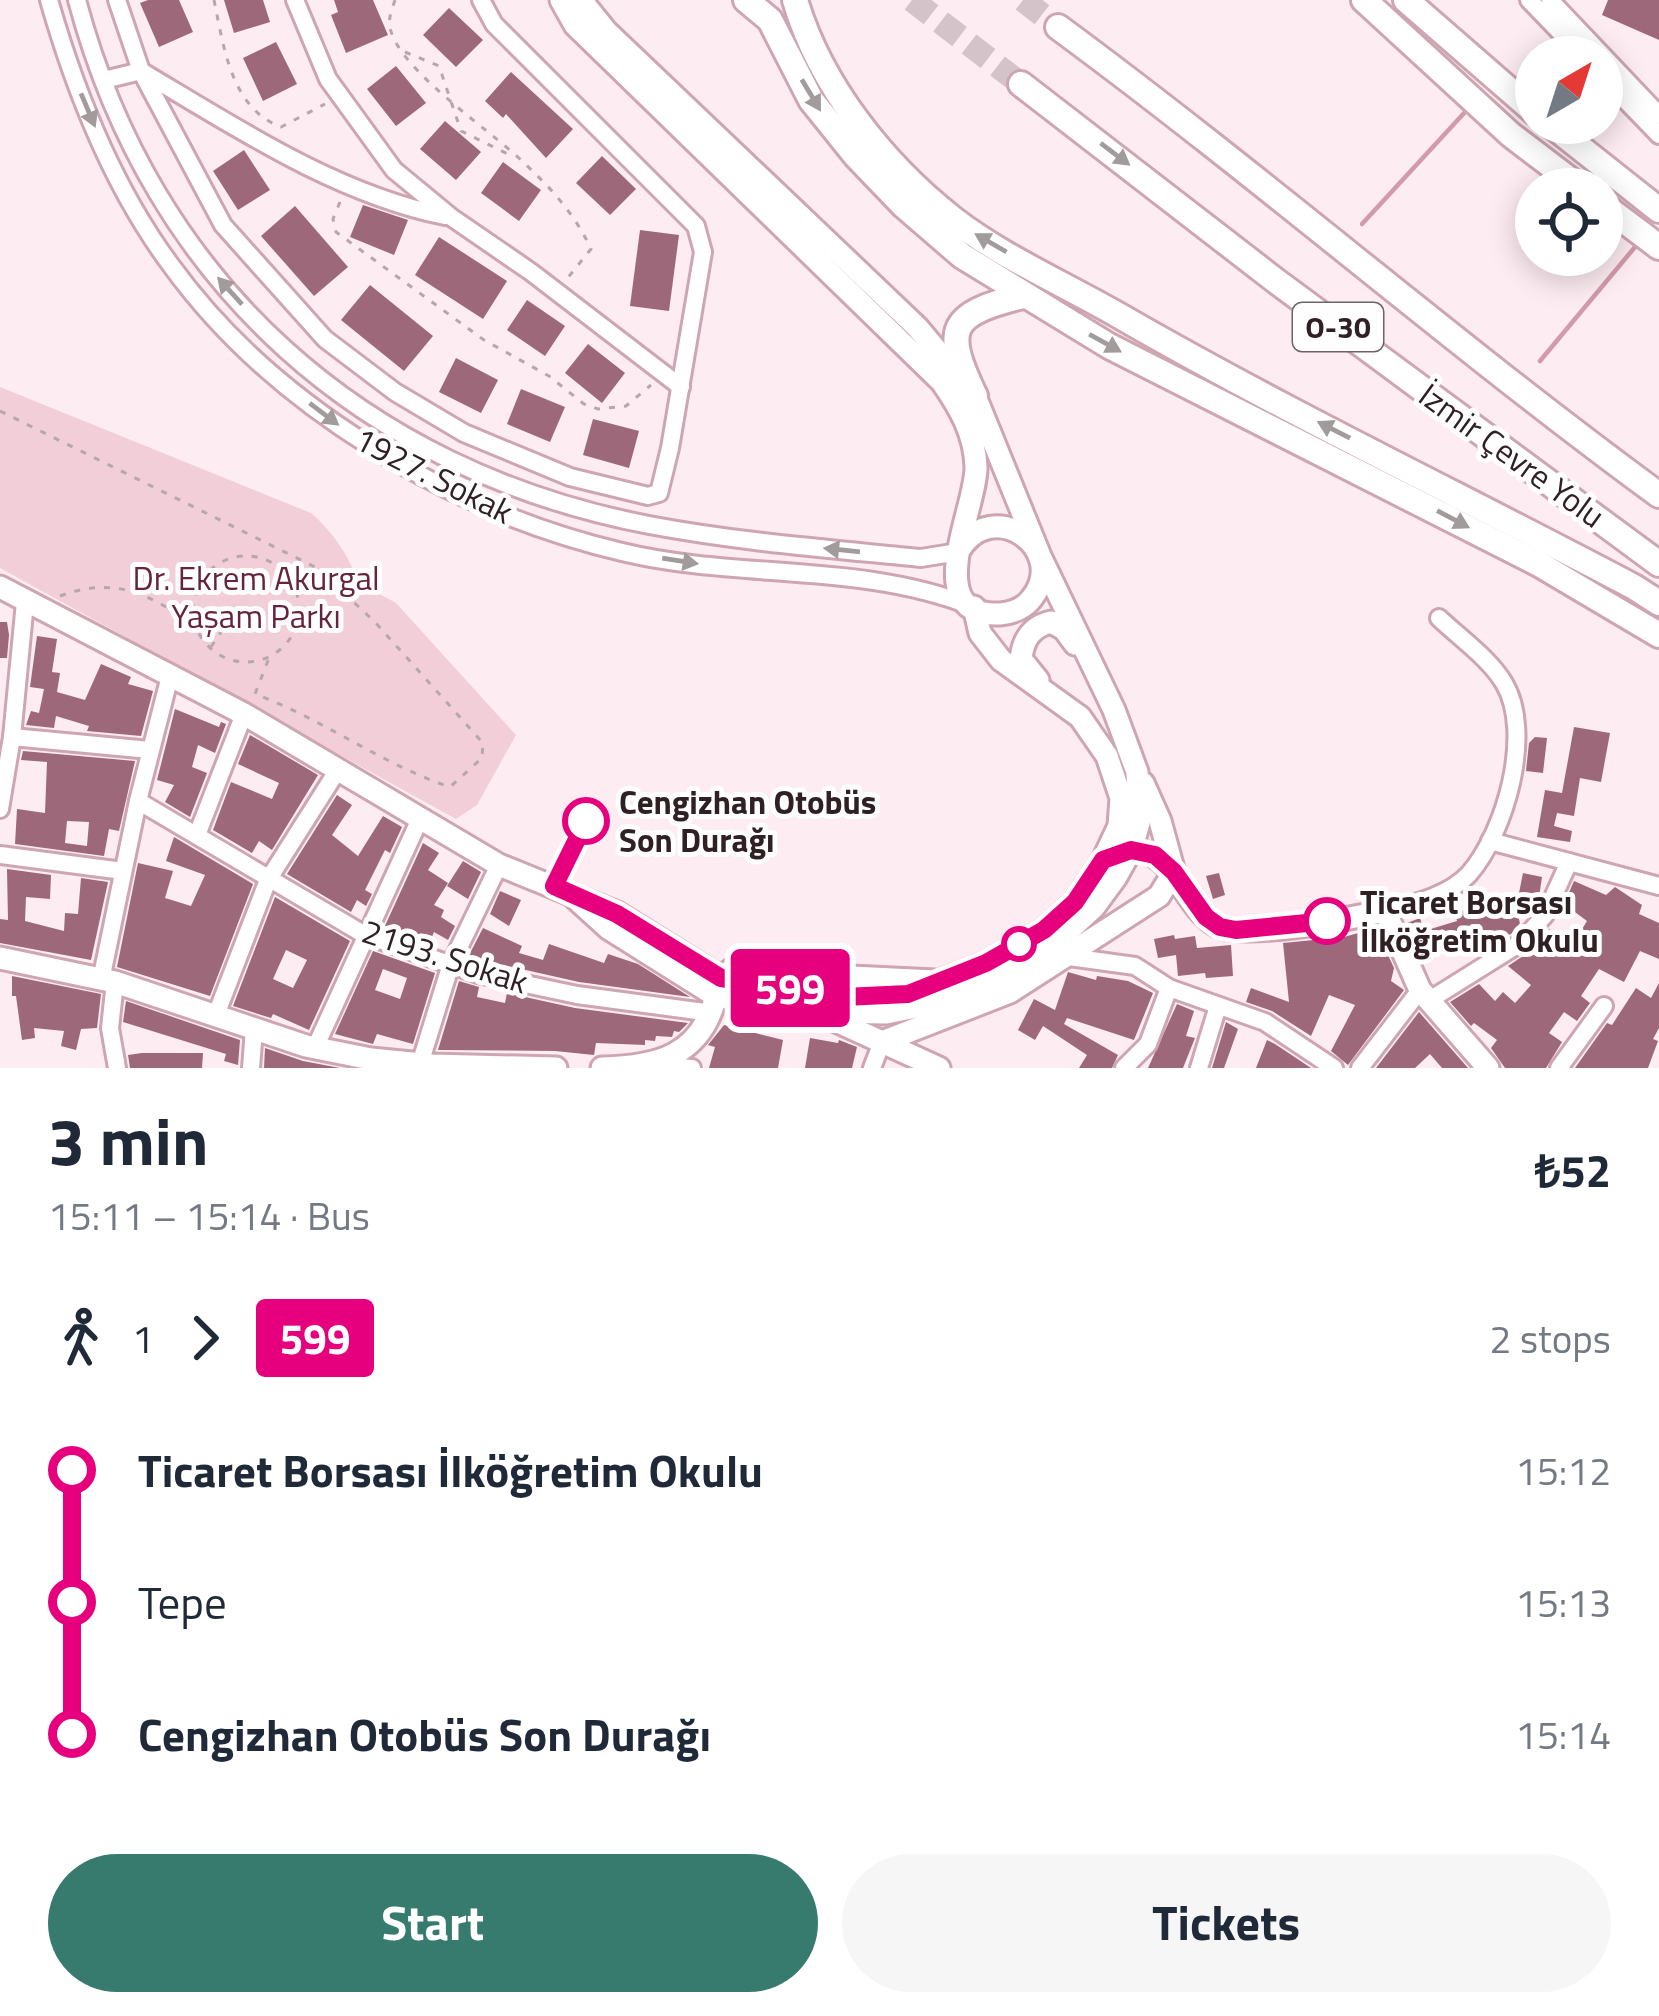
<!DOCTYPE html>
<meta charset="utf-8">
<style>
:root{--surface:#fff;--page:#f6f6f7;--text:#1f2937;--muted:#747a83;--accent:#377b6e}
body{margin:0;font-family:"Titillium Web",sans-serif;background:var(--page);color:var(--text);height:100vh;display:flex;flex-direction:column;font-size:45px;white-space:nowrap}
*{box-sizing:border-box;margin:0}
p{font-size:39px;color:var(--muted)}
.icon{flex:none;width:66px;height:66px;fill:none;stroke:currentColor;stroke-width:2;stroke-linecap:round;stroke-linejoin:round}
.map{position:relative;height:1068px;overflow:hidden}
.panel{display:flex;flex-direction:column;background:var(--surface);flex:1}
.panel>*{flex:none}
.badge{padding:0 24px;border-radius:9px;font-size:42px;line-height:78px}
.needle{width:78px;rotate:39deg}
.fabs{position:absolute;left:1515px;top:36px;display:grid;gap:24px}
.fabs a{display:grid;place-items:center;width:108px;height:108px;border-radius:50%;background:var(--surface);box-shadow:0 6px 30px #0003;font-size:60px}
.map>.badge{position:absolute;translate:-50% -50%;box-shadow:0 0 0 6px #fff}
.legs{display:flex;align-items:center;gap:18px;height:132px;padding:0 48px;font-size:39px}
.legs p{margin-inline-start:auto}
.summary{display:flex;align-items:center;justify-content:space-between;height:204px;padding:0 48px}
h1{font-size:66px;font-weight:700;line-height:90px}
.button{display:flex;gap:24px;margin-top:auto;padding:24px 48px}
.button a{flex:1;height:138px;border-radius:72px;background:var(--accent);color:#fff;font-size:48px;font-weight:700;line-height:138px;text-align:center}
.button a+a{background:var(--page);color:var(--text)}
ul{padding:0 48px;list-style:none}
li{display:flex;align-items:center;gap:42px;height:132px;font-size:45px}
li i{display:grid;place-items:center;width:18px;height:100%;margin:0 15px;background:currentColor}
li i::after{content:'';width:30px;height:30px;margin:-15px;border:9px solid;border-radius:50%;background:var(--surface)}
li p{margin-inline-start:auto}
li:first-child i{background:linear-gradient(#0000 50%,currentColor 0)}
li:last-child i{background:linear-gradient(currentColor 50%,#0000 0)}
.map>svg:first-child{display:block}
</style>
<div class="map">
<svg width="1659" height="1068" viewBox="0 0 1659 1068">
<rect width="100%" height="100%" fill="#fdecf1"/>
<path fill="#f2ced8" d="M0 387 311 513C334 533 348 555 359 583L396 603 516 735 477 805 456 819 0 568Z"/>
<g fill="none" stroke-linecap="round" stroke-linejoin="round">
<g stroke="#d29aab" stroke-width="4.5">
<polyline points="1362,224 1466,111"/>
<polyline points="1540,361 1635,247"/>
</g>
</g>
<g fill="#9d697a" fill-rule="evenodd">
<polygon points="148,0 179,0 193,32 159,47 140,3"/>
<polygon points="224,0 263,0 270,22 234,33"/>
<polygon points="334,0 373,0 388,35 346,53 331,15 338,12"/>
<polygon points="1608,0 1659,0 1659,40 1602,15"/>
<polygon points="449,8 483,40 456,67 423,35"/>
<polygon points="276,42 297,84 263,101 243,58"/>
<polygon points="396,66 426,103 396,126 367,89"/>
<polygon points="511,72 573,129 546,158 506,114 503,118 485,101"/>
<polygon points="445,121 481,152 456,180 420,149"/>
<polygon points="244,150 270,190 238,210 213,171"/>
<polygon points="602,156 636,189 610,215 576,183"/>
<polygon points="503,162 541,190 519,221 481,193"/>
<polygon points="363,205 408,220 394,255 350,237"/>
<polygon points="295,206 348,267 314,296 261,236"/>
<polygon points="640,230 679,235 669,311 630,306"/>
<polygon points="439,237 507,281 483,319 415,275"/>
<polygon points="370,285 433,336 404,371 341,320"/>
<polygon points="527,300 565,326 545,356 507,330"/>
<polygon points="588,344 625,373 602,403 565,373"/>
<polygon points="456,358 498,380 481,413 439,392"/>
<polygon points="521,389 565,407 550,442 507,424"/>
<polygon points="593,419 639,431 629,468 583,455"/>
<polygon points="0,622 7,622 9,635 7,658 0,658"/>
<polygon points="37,636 57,639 52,672 60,673 57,692 85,700 101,664 131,677 128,684 153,691 141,736 87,731 89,726 56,716 54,728 26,725 31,711 39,713 44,689 30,687"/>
<polygon points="175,709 219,727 221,722 226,724 215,753 198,745 192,767 207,773 190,817 165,802 174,785 157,780"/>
<polygon points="1574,727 1610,733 1601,782 1580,778 1574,816 1557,813 1554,826 1572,831 1570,842 1537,837 1545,790 1562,793"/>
<polygon points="250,735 318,775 272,850 259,841 252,853 213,830 231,782 272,799 279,783 238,764"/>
<polygon points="1535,737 1547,738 1543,773 1526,771 1529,743"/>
<path d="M23 751 135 761 119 831 109 829 104 856 15 844 17 809 45 813 47 762 21 760ZM67 821 89 822 87 846 65 843Z"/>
<polygon points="337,795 352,805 332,835 358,856 383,816 402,827 390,853 385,850 365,890 372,894 366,906 357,900 351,912 287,874"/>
<polygon points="174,837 253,884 210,996 117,967 138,863 173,871 165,898 191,906 205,875 166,861"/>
<polygon points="423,843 439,853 428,870 448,883 434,905 444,910 441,917 455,926 448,940 434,932 429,944 384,928"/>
<polygon points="463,861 481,872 468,899 447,886"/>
<polygon points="7,869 51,875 50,899 26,897 25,921 64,931 65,913 78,914 81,878 108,882 91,960 0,943 0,919 8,920"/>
<polygon points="1219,873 1225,895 1213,899 1206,876"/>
<polygon points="1523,873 1542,877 1539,897 1519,893"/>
<polygon points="1574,881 1606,895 1615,887 1642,905 1639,914 1659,923 1659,959 1640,951 1624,982 1599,969 1581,996 1590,1003 1577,1021 1564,1012 1549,1033 1562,1042 1546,1068 1505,1068 1491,1048 1497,1040 1474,1023 1471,1026 1450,1002 1479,984 1495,1001 1503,992 1515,1003 1531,985 1508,966 1529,952 1530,957 1549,929 1573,944 1587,921 1564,904"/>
<polygon points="500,891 521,900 509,926 490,914"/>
<polygon points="1512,896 1520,923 1511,934 1466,951 1462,936 1429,946 1432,955 1422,958 1407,923 1420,918 1424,931 1457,921 1455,913"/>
<path d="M275 897 350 941 309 1030 273 1014 271 1018 233 1006ZM286 950 307 960 293 988 273 979Z"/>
<polygon points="483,928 522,946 519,953 543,960 549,944 604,963 608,954 638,964 690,997 579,982 468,957"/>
<polygon points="1376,928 1378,953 1388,955 1394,968 1391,981 1404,990 1348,1065 1331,1051 1355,1005 1329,995 1311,1036 1272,1011 1246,1002 1251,988 1289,1002 1283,943 1344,937"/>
<polygon points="1174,935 1175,939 1195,936 1197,948 1231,945 1233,976 1206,978 1205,973 1178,976 1176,955 1158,958 1154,939"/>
<path d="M373 951 435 973 413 1044 377 1034 373 1044 335 1034ZM383 969 407 978 400 999 375 990Z"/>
<polygon points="1068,972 1096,980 1097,976 1128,981 1153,993 1134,1040 1067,1018 1064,1024 1118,1055 1112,1068 1079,1068 1087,1055 1043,1026 1035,1040 1018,1030 1034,999 1055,1010"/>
<polygon points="12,976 101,994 97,1028 81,1029 76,1050 61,1046 64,1031 34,1028 35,1038 22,1040 16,996 12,996"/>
<polygon points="459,981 479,987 477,997 505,1003 507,993 575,1008 688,1023 679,1032 674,1031 672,1037 656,1036 655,1041 645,1040 645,1045 596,1043 594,1055 555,1051 438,1050"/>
<polygon points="1659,983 1659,1028 1653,1039 1658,1041 1648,1068 1575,1068 1607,1023 1612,1025 1636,988 1651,998"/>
<polygon points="126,1001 240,1040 238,1065 224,1061 226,1054 123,1022"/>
<polygon points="1177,1004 1194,1011 1186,1036 1195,1038 1183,1068 1148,1068"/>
<polygon points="1419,1012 1468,1068 1442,1068 1430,1054 1415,1068 1376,1068"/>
<polygon points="1226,1022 1238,1029 1224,1068 1212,1068"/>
<polygon points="724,1025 783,1040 778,1068 709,1068 715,1047 708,1045"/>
<polygon points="810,1038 838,1043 839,1040 857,1047 852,1068 805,1068"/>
<polygon points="1267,1040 1275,1044 1311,1068 1256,1068"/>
<polygon points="265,1048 303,1061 340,1068 264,1068"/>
<polygon points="142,1053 203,1053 202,1068 130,1068 128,1055"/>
</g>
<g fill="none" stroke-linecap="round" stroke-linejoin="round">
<g stroke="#d4c3c8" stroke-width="24" stroke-dasharray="24 12" stroke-linecap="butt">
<polyline points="912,0 1021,84"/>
<polyline points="1023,0 1058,27"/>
</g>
<g stroke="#cea6b2" stroke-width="22">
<g id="minor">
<path d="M49 0C75 91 113 187 170 264 273 407 452 512 622 552 738 580 859 562 971 606"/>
<path d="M77 0C152 283 363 470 649 525 739 542 831 549 921 558L958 552"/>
<polyline points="117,0 141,71 223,225 325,339 395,392 464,433 570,477 648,496 659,493 670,448 703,252 696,226 494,24 481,0"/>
<polyline points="295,0 328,79 394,170 451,217 531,272 681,387"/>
<polyline points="1529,0 1584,57"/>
<polyline points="1550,0 1659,115"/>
<polyline points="1602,76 1659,135"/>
<path d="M104 80 141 71C235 127 336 194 445 216"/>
<polyline points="12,737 150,750"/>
<polyline points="138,801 365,935 478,974 577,995 712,1013"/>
<polyline points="0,809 12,737 25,602"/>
<polyline points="197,835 244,714"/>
<polyline points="1490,841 1659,886"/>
<polyline points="0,855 123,871"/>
<polyline points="554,886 588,818"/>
<path d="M1385 911C1413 904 1449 896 1469 874 1505 833 1534 733 1504 683 1489 658 1460 638 1439 618"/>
<polyline points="1062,956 1135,966 1169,988 1265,1022 1334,1068"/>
<polyline points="101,980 138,801 170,676"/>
<polyline points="115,982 110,1028 117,1068"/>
<polyline points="1428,1001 1519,944 1545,915 1569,862"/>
<polyline points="216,1015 268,880 339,768"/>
<polyline points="315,1048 419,821"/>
<polyline points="420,1064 451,964 499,865"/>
<polyline points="653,1065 692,1068"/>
<polyline points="251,1068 254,1029"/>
<polyline points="872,1068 882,1042"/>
<polyline points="1124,1068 1148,1044 1169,988"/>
<polyline points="1199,1068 1218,1006"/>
<polyline points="1360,1068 1420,990"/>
<polyline points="1559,1068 1604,1006"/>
</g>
</g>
<g stroke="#cea6b2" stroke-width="27">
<g id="major">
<path d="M561 0 575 25 942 382C960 408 975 434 976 467 977 507 918 618 1000 614 1012 613 1025 608 1032 598 1070 550 992 493 958 552"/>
<polyline points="0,587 244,714 499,865 617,913 721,978 844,997 907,994 986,963 1044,930 1075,902 1103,860 1119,826 1121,798 1107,756 1080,717 1001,660 980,633 974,607"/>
<path d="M1038 680 1021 659C1023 639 1031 627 1051 622L1064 629 1075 644"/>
<path d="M1120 854C1173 836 1181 908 1218 926 1247 939 1352 918 1385 911L1420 990 1488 1068"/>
<polyline points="575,898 608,928 716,996 832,1012 886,1013 950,1000 977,989 1018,968 1057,941 1094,907 1116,877 1131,850 1139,823 1137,772 1114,710 1040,556 975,396 917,327 606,31 581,0"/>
<polyline points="0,958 115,982 306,1046 371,1059 432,1065 556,1068"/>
<polyline points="721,978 739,964 755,963 830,976 935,981"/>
<polyline points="825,1016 939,1068"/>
<polyline points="882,1042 1010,992 1159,896 1174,872 1160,821 1143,783"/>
<path d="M602 1068C657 1067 701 1056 716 996"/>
</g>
</g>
<g stroke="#cea6b2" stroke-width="30">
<g id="highway">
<polyline points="746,0 770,20 811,100 856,156 904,206 962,256 1109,346 1539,564 1659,635"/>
<path d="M795 0C820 85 883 164 953 219 1002 257 1064 284 1118 315 1286 412 1462 496 1634 587L1659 603"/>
<polyline points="1364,0 1511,135 1582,189"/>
<polyline points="1406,0 1536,113"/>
<path d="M1058 27C1263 178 1454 345 1659 495"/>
<polyline points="1021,84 1276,281 1659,564"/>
<polyline points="1549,123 1659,210"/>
<polyline points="1602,204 1659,247"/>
<path d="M975 396C943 329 948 314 1023 296"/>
</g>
</g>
<g stroke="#b7a6ab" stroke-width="3" stroke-dasharray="6 9" stroke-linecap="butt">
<path d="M214 0C224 48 231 108 281 127L325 104"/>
<path d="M395 0C392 9 388 18 390 28 400 71 489 129 522 161 550 187 575 214 591 249L566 280"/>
<polyline points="405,52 439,66 461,131 514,157"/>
<polyline points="340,202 333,219 336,232 484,340 549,376 584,404 598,409 626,406 651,385"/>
<path d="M0 411 317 568 375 622 483 743 482 758 450 787C381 764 323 719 255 694L269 658"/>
<circle cx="246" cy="609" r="53"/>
<path d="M60 596C113 576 150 593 194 626"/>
<path d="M211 647 233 614C262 607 274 611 294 632"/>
</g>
<use href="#minor" stroke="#fff" stroke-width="16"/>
<use href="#major" stroke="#fff" stroke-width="21"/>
<use href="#highway" stroke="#fff" stroke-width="24"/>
</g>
<defs><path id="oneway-solid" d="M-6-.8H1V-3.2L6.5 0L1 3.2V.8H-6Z" transform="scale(3)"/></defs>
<g fill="#a19b9c">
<use href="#oneway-solid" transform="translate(811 95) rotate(59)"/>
<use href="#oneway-solid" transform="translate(88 110) rotate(67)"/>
<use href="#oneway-solid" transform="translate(1115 154) rotate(37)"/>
<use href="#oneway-solid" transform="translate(991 243) rotate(-150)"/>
<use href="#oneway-solid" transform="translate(230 291) rotate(-132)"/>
<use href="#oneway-solid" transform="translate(1105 343) rotate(29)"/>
<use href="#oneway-solid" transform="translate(324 414) rotate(37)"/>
<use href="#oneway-solid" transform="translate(1334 430) rotate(-153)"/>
<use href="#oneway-solid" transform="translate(1453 519) rotate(28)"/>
<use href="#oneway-solid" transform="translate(842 550) rotate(-174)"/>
<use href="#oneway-solid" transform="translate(680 561) rotate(9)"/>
</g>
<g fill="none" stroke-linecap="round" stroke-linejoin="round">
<g stroke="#fff" stroke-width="27">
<polyline id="line-1" points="586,821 554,886 617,914 721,978 844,997 908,994 986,963 1044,930 1075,902 1103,860 1131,850 1155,855 1174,872 1206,917 1220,927 1236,930 1327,921"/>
</g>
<use href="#line-1" stroke="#e6007e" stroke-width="18"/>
</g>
<g fill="#fff" stroke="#e6007e" stroke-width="6">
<circle cx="586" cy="821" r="21"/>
<circle cx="1327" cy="921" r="21"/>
<circle cx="1019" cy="944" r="15"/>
</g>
<g text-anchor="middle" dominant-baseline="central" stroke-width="10" stroke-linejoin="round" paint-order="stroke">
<rect fill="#fefefe" stroke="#6d6365" stroke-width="3" x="1293" y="303" width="90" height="48" rx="9"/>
<g font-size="30" font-weight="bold" fill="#2f2024">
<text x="1338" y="327">O-30</text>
</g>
<g font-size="33" fill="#2f2024" stroke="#fefefe">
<text transform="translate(1512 455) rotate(36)">İzmir Çevre Yolu</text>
<text transform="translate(434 475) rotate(27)">1927. Sokak</text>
<text transform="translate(445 956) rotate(18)">2193. Sokak</text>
</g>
<g font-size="33" fill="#65233d" stroke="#fefefe">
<text x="256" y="578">Dr. Ekrem Akurgal<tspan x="256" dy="38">Yaşam Parkı</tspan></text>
</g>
<g font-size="33" font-weight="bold" fill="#2f2024" stroke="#fefefe" text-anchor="start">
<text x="619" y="802">Cengizhan Otobüs<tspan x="619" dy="38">Son Durağı</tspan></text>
<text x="1360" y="902">Ticaret Borsası<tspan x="1360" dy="38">İlköğretim Okulu</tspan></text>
</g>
</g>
</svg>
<div class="fabs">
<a><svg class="needle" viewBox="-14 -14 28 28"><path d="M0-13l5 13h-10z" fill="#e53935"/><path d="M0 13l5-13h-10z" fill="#747a83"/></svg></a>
<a><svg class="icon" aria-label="locate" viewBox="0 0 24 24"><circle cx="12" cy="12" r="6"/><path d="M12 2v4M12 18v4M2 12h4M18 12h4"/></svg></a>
</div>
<b class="badge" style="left:790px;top:988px;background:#e6007e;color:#fff">599</b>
</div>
<section class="panel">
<div class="summary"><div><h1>3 min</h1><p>15:11 – 15:14 · Bus</p></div><b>₺52</b></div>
<div class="legs"><svg class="icon" aria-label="walk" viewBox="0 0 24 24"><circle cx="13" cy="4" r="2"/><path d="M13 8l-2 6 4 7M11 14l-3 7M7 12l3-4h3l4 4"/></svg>1<svg class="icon" aria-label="forward" viewBox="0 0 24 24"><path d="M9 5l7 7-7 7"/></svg><b class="badge" style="background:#e6007e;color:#fff">599</b><p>2 stops</p></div>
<ul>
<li><i style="color:#e6007e"></i><b>Ticaret Borsası İlköğretim Okulu</b><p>15:12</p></li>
<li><i style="color:#e6007e"></i><span>Tepe</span><p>15:13</p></li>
<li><i style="color:#e6007e"></i><b>Cengizhan Otobüs Son Durağı</b><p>15:14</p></li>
</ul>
<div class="button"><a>Start</a><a>Tickets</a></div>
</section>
